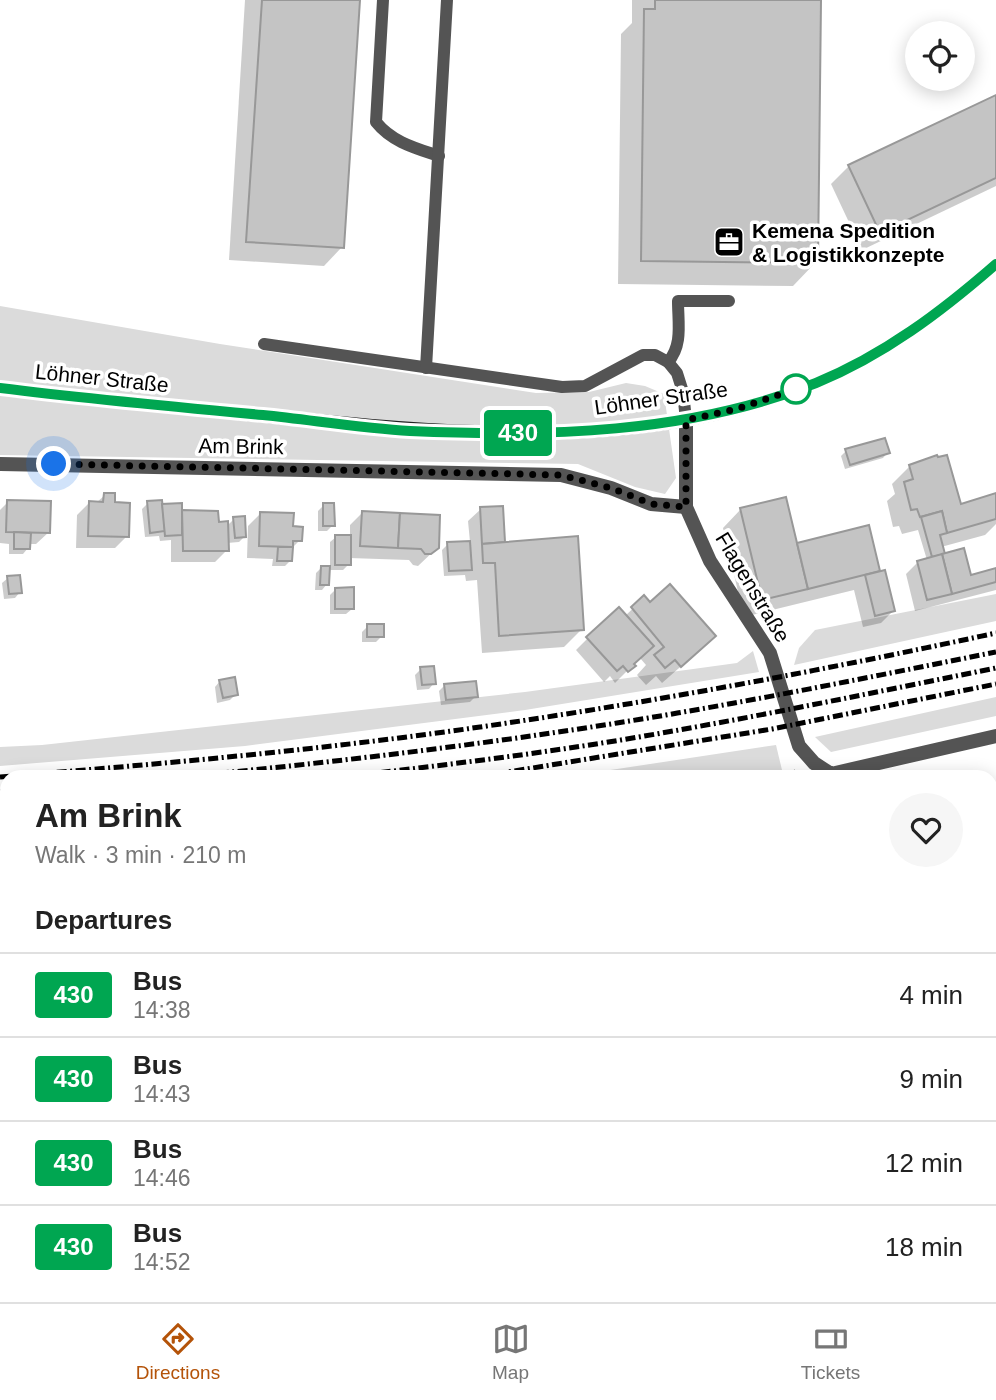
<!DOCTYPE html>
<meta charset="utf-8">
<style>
:root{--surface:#fff;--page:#f6f6f6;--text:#222;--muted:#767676;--line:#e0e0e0;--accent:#b45309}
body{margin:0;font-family:Arial,sans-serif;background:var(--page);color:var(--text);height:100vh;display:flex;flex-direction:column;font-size:26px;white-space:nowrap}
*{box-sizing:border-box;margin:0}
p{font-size:23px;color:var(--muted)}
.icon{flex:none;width:38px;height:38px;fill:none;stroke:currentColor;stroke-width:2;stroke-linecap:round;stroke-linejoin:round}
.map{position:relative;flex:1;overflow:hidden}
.sheet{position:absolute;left:0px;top:770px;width:998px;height:532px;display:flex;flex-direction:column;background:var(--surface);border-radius:21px 21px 0 0;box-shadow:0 4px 18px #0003}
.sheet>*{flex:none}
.badge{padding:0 14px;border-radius:5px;font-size:24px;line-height:46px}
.tools{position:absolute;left:905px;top:21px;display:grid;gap:14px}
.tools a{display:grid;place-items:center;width:70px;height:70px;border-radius:50%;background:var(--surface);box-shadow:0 4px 18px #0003;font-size:35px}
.you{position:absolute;width:35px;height:35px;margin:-18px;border:5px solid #fff;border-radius:50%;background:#1a73e8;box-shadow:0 0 0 10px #1a73e833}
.map>.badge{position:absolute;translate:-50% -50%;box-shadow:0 0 0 4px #fff}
h2{padding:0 35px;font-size:26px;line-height:63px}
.round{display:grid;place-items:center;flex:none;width:74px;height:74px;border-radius:37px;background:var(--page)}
.head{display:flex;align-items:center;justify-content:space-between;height:119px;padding:0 35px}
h1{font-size:33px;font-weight:800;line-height:52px}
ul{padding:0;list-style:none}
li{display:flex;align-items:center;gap:21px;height:84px;padding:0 35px;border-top:2px solid var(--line)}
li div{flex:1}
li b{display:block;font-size:26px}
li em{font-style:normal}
li .badge{min-width:77px;font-weight:700;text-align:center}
.tab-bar{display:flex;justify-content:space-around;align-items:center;height:98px;border-top:2px solid var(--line);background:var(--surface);font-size:19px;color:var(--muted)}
.tab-bar a{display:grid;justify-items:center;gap:4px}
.tab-bar .active{color:var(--accent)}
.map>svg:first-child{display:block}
</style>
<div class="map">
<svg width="996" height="1302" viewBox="0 0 996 1302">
<rect width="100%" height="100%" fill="#fff"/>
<g fill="#dbdbdb">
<polygon points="0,306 220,344 536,393 589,392 626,383 645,386 664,394 676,478 665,494 635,487 578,464 0,455"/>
<polygon points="996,594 996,621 794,665 799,648 815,630"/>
<polygon points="753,651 759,672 525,710 245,746 0,766 0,747 42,745 525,692 737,663"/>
<polygon points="996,697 996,716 831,752 815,737"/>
<polygon points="776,745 782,770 757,777 564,777"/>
<polygon points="0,838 7,838 7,873 0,872"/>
</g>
<g fill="#0003">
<polygon points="245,0 358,0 342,247 324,266 229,260"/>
<polygon points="632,0 819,0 816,262 793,286 618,284 621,34 632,23"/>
<polygon points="996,97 996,186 862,250 831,184 849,166"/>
<polygon points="846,451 888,452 883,458 845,469 841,456"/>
<polygon points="910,466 959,507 996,495 996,524 985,535 941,547 944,556 970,577 996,570 996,590 915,611 906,574 918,562 927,560 918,530 902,534 899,526 893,527 887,501 895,494 892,484"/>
<polygon points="105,495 113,504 127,536 115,548 76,548 77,515 89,503 96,503"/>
<polygon points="8,502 49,532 36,544 28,544 28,548 23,554 9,554 9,544 0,543 0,510"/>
<polygon points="148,503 180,514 183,511 226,527 234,519 244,537 239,542 227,543 227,550 215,562 171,562 171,540 160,541 159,536 145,537 142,509"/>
<polygon points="324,505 333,525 327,531 318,531 318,511"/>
<polygon points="501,508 503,544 582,629 564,647 482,653 477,580 466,581 465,575 444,576 442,550 448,544 470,542 468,521 481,509"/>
<polygon points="741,509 796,545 878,570 874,574 893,611 881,623 863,627 854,590 744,617 723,528"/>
<polygon points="362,513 437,548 418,566 413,565 409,560 349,558 349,564 343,570 328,570 327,584 322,590 315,590 316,573 321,568 330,568 330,542 336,537 350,537 350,525"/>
<polygon points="260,514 292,528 300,540 291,549 291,560 285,566 272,566 273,559 247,558 248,526"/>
<polygon points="8,578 20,592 15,598 4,599 2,583"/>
<polygon points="336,589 352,609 346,614 330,614 330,595"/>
<polygon points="644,598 695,654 662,683 656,676 646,685 637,675 646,665 640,658 615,683 610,676 604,682 576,650 588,638 625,616"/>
<polygon points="368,626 382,636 376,642 362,642 362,632"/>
<polygon points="421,669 434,683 429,689 417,690 415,675"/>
<polygon points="220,681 236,694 230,700 217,703 215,687"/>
<polygon points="445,685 476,696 470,702 441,705 439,691"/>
<polygon points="0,922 4,939 7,938 7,973 0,978"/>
<polygon points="0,1038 7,1038 7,1097 0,1098"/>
<polygon points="26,1295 79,1295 73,1302 28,1302"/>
<polygon points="219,1295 286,1295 276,1302 212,1302"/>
<polygon points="504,1295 560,1295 558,1302 500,1302"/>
<polygon points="751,1295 787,1295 789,1302 744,1302"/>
<polygon points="838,1295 893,1295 894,1302 840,1302"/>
</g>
<g fill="#c4c4c4" stroke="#989898" stroke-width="2">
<polygon points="262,0 360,0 344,248 246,242"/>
<polygon points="655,0 821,0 818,263 641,261 644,9 655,9"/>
<polygon points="996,95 996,178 880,233 848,165"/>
<polygon points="885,438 890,453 850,465 845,449"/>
<polygon points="937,455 938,457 947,455 961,504 996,493 996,519 947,533 942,511 920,517 917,509 911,510 904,482 913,479 909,465"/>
<polygon points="104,493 115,493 115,502 130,503 129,537 88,536 89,501 103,502"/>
<polygon points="786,497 808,589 762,600 740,508"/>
<polygon points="7,500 51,501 50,533 6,532"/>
<polygon points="162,500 165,531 150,533 147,501"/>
<polygon points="182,503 182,535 165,536 162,504"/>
<polygon points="323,503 334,503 335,526 323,526"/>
<polygon points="503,506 505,542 482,544 480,507"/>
<polygon points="182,510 218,511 219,522 228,521 229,551 183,551"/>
<polygon points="362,511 400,513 398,548 360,546"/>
<polygon points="942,511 947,533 940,535 945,554 932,557 921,517"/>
<polygon points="260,512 294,513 293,526 303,527 302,541 293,541 293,547 259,546"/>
<polygon points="400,513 440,515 439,548 431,554 425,554 421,549 398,548"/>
<polygon points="245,516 246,537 235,538 233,517"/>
<polygon points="869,525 880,571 808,589 797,543"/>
<polygon points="14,532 31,533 30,549 14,549"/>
<rect x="335" y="535" width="16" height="30"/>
<polygon points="578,536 584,630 499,636 495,563 483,563 482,544"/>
<polygon points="470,541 472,570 449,571 447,542"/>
<polygon points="278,547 293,547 292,561 277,561"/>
<polygon points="964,548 971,575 996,568 996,582 952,594 942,554"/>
<polygon points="942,554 952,594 927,600 917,561"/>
<polygon points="321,566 330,566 329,585 320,585"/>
<polygon points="885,570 895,611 875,616 865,575"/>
<polygon points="20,575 22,593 9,594 7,576"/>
<polygon points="670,584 716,636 681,667 675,660 665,668 654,655 664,647 631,607 644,595 650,602"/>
<polygon points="354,587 354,609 335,609 335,588"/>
<polygon points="619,607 654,646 634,664 636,666 628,672 623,666 617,671 586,637"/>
<rect x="367" y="624" width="17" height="13"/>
<polygon points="434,666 436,684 422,685 420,667"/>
<polygon points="235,677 238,695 223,698 219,680"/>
<polygon points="476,681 478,697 446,700 444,684"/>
<polygon points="5,920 6,937 0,937 0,921"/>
<rect x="0" y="937" width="7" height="30"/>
<polygon points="7,1036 7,1087 0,1088 0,1037"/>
<polygon points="990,1109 996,1125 990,1128"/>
<polygon points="0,1216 5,1219 1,1226 6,1228 1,1236"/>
<polygon points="42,1295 81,1295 81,1296 64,1302 44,1302"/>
<polygon points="224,1295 282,1295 271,1302 228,1302"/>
<polygon points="517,1295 549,1295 547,1302 518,1302 515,1301"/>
<polygon points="549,1295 562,1295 560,1302 548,1300"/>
<polygon points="614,1295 675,1295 675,1302 615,1302"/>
<rect x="675" y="1295" width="24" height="7"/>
<polygon points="751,1295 789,1295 790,1302 752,1302"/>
<polygon points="852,1295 895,1295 896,1302 854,1302"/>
</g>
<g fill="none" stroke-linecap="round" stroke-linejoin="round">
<polyline stroke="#767676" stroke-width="4.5" stroke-dasharray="2 3.5" stroke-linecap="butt" points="784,777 797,771"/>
<g stroke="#545454" stroke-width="12">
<path d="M383 0 376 122C392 142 415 148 439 156"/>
<polyline points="264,344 562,387 585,386 643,355 655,355 668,362 677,373 683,392 686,420"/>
<path d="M668 362C683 345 678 323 678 301H729"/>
<polyline points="426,368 447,0"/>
<polyline points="495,1302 496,1295"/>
</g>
<g stroke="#545454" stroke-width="14">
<polyline points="686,420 686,507 710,561 770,653 799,746 814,763 831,774 996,736"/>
<polyline points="0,464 561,475 611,488 651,504 686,507"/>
<polyline points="0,883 7,884"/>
<polyline points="990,1174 996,1172"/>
<polyline points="122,1295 125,1302"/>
<polyline points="145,1302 156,1295"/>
</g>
<path stroke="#212121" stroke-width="14" d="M0 388C86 399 172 406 258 415 443 434 639 454 816 383 884 355 941 312 996 264"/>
<g stroke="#000" stroke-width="5" stroke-dasharray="10 3.5 2 3.5" stroke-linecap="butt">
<path d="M0 777C160 764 321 750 480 727 653 702 825 670 996 633"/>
<path d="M181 777C327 763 472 746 617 723 744 703 870 677 996 652"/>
<path d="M343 777C436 766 529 755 621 740 747 719 871 693 996 668"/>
<polyline points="477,777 772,729 996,684"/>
<polyline points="0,792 7,792"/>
<polyline points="0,810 7,810"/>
<polyline points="0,826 7,826"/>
</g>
</g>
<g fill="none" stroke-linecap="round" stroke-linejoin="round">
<g stroke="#fff" stroke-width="16">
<path id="line" d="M0 388C87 399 175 407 263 415 312 420 361 428 410 431 546 437 688 434 816 383 884 355 941 312 996 264"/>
</g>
<use href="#line" stroke="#00a651" stroke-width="10"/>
<polyline stroke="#000" stroke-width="7" stroke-dasharray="0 12.6" points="54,464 561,475 611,488 652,504 686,507 686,420 737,409 796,389"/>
</g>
<defs>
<g id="office-square" transform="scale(1.575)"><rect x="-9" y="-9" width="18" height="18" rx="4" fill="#000" stroke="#fff"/><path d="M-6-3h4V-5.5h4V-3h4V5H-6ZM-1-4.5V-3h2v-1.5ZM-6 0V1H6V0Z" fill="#fff"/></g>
</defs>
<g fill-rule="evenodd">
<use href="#office-square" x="729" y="242"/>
</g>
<circle fill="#fff" stroke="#00a651" stroke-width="3.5" cx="796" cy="389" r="14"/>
<g text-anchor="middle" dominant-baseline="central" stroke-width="7" stroke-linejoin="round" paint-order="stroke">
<g font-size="21" font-weight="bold" fill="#000" stroke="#fff" text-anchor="start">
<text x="752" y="230">Kemena Spedition<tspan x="752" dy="24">&amp; Logistikkonzepte</tspan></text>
</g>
<g font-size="21" fill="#000" stroke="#fff">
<text transform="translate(102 378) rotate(6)">Löhner Straße</text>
<text transform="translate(661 398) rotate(-8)">Löhner Straße</text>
<text transform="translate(241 446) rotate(1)">Am Brink</text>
<text transform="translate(753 587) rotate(59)">Flagenstraße</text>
</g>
</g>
</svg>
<div class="tools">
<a><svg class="icon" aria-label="locate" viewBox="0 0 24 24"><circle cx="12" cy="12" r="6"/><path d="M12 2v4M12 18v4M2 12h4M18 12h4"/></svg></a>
</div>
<div class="you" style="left:54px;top:464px"></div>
<b class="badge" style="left:518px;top:433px;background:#00a651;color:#fff">430</b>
<section class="sheet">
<div class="head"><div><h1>Am Brink</h1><p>Walk · 3 min · 210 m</p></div><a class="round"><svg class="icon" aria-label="heart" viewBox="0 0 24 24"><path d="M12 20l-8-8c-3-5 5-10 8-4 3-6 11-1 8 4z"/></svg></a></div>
<h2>Departures</h2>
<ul>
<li><span class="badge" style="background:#00a651;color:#fff">430</span><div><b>Bus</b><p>14:38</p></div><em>4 min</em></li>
<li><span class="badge" style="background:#00a651;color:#fff">430</span><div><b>Bus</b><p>14:43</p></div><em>9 min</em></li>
<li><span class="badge" style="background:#00a651;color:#fff">430</span><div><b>Bus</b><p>14:46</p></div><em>12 min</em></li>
<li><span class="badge" style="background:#00a651;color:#fff">430</span><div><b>Bus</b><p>14:52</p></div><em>18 min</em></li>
</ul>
</section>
</div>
<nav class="tab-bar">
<a class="active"><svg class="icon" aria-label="directions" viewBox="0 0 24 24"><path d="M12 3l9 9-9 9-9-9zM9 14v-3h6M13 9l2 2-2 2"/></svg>Directions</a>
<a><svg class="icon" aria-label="map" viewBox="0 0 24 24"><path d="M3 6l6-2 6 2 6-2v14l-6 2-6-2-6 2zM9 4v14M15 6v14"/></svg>Map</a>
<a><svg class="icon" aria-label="tickets" viewBox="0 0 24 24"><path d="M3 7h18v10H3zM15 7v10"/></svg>Tickets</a>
</nav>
